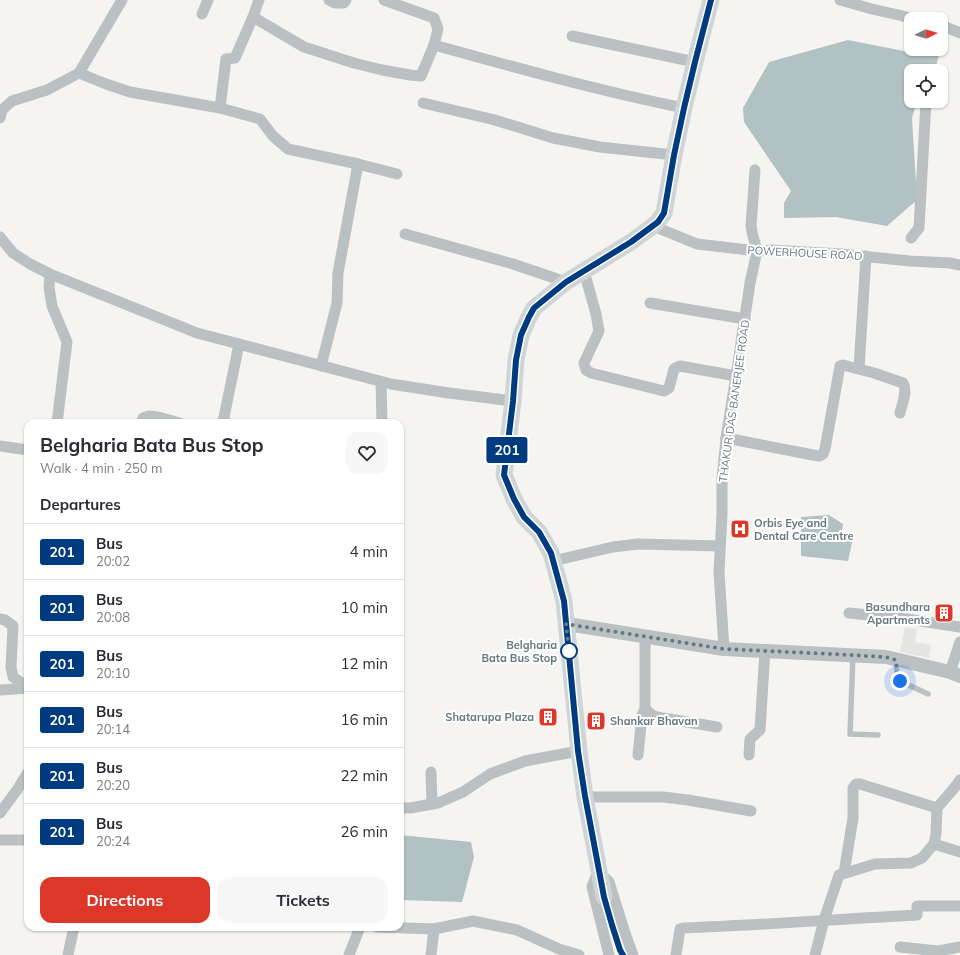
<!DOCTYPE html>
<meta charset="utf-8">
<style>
:root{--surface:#fff;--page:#f7f7f7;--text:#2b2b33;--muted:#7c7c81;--line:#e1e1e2;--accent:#dc3729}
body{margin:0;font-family:Mulish,sans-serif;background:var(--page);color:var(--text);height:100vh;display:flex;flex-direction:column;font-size:15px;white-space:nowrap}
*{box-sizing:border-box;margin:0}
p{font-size:13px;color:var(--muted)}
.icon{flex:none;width:22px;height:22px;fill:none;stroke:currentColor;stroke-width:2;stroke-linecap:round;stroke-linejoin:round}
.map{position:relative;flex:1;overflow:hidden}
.drawer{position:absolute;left:24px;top:419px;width:380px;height:512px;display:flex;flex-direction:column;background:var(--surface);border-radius:12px;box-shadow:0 1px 3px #0004}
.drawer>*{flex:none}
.badge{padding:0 8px;border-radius:3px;font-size:14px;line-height:26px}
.needle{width:26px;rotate:85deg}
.fabs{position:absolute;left:904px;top:12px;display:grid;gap:8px}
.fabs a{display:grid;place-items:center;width:44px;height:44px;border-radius:8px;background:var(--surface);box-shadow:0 1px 3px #0004;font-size:20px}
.you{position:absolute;width:20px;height:20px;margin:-10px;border:3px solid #fff;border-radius:50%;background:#1a73e8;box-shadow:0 0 0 6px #1a73e833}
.map>.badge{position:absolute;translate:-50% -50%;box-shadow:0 0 0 2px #fff}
h2{padding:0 16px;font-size:15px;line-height:36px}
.round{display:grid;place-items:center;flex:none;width:42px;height:42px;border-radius:12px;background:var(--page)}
.head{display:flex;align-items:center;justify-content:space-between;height:68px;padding:0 16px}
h1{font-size:19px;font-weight:700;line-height:30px}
.primary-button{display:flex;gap:8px;margin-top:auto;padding:8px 16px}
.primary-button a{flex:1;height:46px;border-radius:12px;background:var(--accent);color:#fff;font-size:16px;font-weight:700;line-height:46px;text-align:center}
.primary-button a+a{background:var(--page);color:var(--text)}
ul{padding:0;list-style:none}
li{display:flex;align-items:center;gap:12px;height:56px;padding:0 16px;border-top:1px solid var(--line)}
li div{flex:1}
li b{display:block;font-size:15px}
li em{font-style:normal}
li .badge{min-width:44px;font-weight:700;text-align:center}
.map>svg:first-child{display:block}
</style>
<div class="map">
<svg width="960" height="955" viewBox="0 0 960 955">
<rect width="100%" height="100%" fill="#f5f4f1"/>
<polygon fill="#e5e6e4" points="905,627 917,629 915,642 931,645 929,658 900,652"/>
<g fill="#b2c2c4">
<polygon points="848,40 929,56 925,71 911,71 911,101 917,101 912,118 917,200 887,226 836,217 784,218 784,203 791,191 744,122 743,108 769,62"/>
<polygon points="829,515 843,524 842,531 853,538 848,561 801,556 801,517"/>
<polygon points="400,835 471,842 474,857 462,902 400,900"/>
</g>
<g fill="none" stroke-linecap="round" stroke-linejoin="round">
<g stroke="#bbc1c3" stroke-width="5.5">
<polyline points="853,655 850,734 878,735"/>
<polyline points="896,660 897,674 900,681 928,694"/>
</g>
<g stroke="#bbc1c3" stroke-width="11">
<polyline points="259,0 253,17 304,47 354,63 382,70 410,75 421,76 434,45"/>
<polyline points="329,0 335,3 344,3 346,0"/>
<path d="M384 0 434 18 438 29 434 45C517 68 600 91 684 108"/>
<polyline points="840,0 872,9 916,19"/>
<polyline points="202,14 208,0"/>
<polyline points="941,25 960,33"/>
<polyline points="572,36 695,62"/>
<polyline points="929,71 935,49"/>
<polyline points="79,73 106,84 130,92 220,108 260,119 273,136 288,149 358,164 338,273 337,303 321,366"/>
<polyline points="423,103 495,120 553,138 600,147 674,155"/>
<polyline points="220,108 226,59 235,58 253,17"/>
<polyline points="0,118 2,110 12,101 47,90 79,73 122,0"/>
<polyline points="358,164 397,174"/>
<polyline points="653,226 697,244 757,251 773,250 841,254 910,261 950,263 960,265"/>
<polyline points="405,234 513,264 566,282"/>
<polyline points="0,237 13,253 30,264 50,274 197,333 391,384 449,393 513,401"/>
<polyline points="911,238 919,228 926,101"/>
<polyline points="584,271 596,314 599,331 584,363 586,370 591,373 664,391 669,388 674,369 680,366 736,376"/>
<polyline points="50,274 49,287 52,306 67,342 57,423"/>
<polyline points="650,303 745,319"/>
<polyline points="859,368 866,256"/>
<polyline points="381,382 382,423"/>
<polyline points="141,423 143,418 149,416 158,417 180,423"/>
<polyline points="227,423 223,422 239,344"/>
<path d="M726 438 813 455 819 456 823 454 825 449 840 366 843 365 874 373 903 383C908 391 902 404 900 413"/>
<polyline points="0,446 28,450"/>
<polyline points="553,561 613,547 638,544 719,546"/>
<polyline points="849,613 907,619 960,627"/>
<polyline points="0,619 5,620 13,626 11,667 13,677 28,687"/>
<polyline points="724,649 719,572 722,514 722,479 726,438 736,376 750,283 757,251 752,232 751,226 755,170"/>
<polyline points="950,672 960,642"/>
<polyline points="1,690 28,688"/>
<polyline points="645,709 652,715 657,717 717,727"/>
<polyline points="638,755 642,715 645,709 645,636"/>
<polyline points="749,755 750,739 760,730 765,650"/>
<polyline points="431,772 432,804"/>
<polyline points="585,797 663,797 688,800 751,811"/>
<polyline points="400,808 410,808 438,803 463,792 490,774 525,761 579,751"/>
<polyline points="0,813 17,790 28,772"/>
<polyline points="0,840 28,840"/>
<polyline points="934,844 960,852"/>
<polyline points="844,873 853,818 853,788 856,784 860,784 937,808"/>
<polyline points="377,927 434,929 473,921 517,930 559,949 579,955"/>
<polyline points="900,947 938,951 960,947"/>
<polyline points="68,955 74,927"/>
<polyline points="349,955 360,927"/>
<polyline points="431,955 434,929"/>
<polyline points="609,955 592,887 598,871 609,882 624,930 633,955"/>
<path d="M676 955 680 929 685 928C763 925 840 919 917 915V906H960"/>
<polyline points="815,955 824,920 839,875 875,864 911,863 922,858 934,844 936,834 937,808 955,787 960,780"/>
</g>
<polyline stroke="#bbc1c3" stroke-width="14" points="567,624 724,649 886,657 950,672 960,676"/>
<polyline stroke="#cfd5d7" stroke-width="17" points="604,897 585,797 579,751 564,601 551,553 539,532 524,517 514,499 504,475 513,401 516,360 521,335 529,317 534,308 566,282 631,242 653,226 658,221 664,213 674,155 684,108 695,62 711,0"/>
</g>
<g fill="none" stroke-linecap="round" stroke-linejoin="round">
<g stroke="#fff" stroke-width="9">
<polyline id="line" points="623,955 620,950 612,925 604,897 585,796 578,751 564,601 551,553 539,532 524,517 514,499 504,475 513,401 516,360 521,335 529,317 534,308 566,282 631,242 658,222 664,213 674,155 684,108 695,62 711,0"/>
</g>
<use href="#line" stroke="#003b80" stroke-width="6"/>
<polyline stroke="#657981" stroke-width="4" stroke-dasharray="0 7.2" points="569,651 569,652 566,624 724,649 832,654 886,657 896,660 897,674 900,681"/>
</g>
<defs>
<g id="hospital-square" transform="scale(1)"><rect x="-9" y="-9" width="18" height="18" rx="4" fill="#dc3729" stroke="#fff"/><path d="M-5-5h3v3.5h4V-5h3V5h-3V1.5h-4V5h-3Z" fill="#fff"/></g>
<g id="building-square" transform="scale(1)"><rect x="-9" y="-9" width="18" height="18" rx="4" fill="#dc3729" stroke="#fff"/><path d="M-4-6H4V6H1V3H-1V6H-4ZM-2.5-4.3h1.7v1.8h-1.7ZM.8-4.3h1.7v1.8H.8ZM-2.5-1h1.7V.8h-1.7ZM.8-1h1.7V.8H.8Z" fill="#fff"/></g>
</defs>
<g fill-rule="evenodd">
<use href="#hospital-square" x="740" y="529"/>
<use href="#building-square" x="944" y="613"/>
<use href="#building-square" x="548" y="717"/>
<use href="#building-square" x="596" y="721"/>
</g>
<circle fill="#fff" stroke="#003b80" stroke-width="2" cx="569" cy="651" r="8"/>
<g text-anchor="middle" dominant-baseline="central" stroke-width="4" stroke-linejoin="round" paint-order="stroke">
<g font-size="11" fill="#657981" stroke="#fff">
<text transform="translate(805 253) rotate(3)">POWERHOUSE ROAD</text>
<text transform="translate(734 401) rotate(-82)">THAKUR DAS BANERJEE ROAD</text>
</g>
<g font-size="11" font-weight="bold" fill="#657981" stroke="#fff" text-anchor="start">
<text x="754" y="523">Orbis Eye and<tspan x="754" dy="13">Dental Care Centre</tspan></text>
<text x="930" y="607" text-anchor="end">Basundhara<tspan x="930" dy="13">Apartments</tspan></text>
<text x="534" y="717" text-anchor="end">Shatarupa Plaza</text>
<text x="610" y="721">Shankar Bhavan</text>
</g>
<g font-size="11" font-weight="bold" fill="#657981" stroke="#fff" text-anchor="end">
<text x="557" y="645">Belgharia<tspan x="557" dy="13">Bata Bus Stop</tspan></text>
</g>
</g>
</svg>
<div class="fabs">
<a><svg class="needle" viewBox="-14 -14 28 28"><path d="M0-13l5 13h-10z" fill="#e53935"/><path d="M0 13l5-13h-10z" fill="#7c7c81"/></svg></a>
<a><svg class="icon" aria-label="locate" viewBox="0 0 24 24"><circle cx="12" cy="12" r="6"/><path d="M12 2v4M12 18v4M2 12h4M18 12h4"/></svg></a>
</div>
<div class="you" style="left:900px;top:681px"></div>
<b class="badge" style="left:507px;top:450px;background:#003b80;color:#fff">201</b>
<section class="drawer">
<div class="head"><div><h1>Belgharia Bata Bus Stop</h1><p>Walk · 4 min · 250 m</p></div><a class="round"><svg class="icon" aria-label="heart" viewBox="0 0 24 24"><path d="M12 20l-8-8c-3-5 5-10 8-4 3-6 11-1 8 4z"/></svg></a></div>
<h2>Departures</h2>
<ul>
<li><span class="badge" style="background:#003b80;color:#fff">201</span><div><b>Bus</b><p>20:02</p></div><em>4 min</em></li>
<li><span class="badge" style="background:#003b80;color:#fff">201</span><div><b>Bus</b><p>20:08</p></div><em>10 min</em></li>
<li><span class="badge" style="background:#003b80;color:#fff">201</span><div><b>Bus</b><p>20:10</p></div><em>12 min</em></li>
<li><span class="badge" style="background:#003b80;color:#fff">201</span><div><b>Bus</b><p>20:14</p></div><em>16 min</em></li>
<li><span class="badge" style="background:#003b80;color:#fff">201</span><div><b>Bus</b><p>20:20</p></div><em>22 min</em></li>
<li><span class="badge" style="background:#003b80;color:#fff">201</span><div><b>Bus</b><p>20:24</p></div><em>26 min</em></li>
</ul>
<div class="primary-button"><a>Directions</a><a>Tickets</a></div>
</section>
</div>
